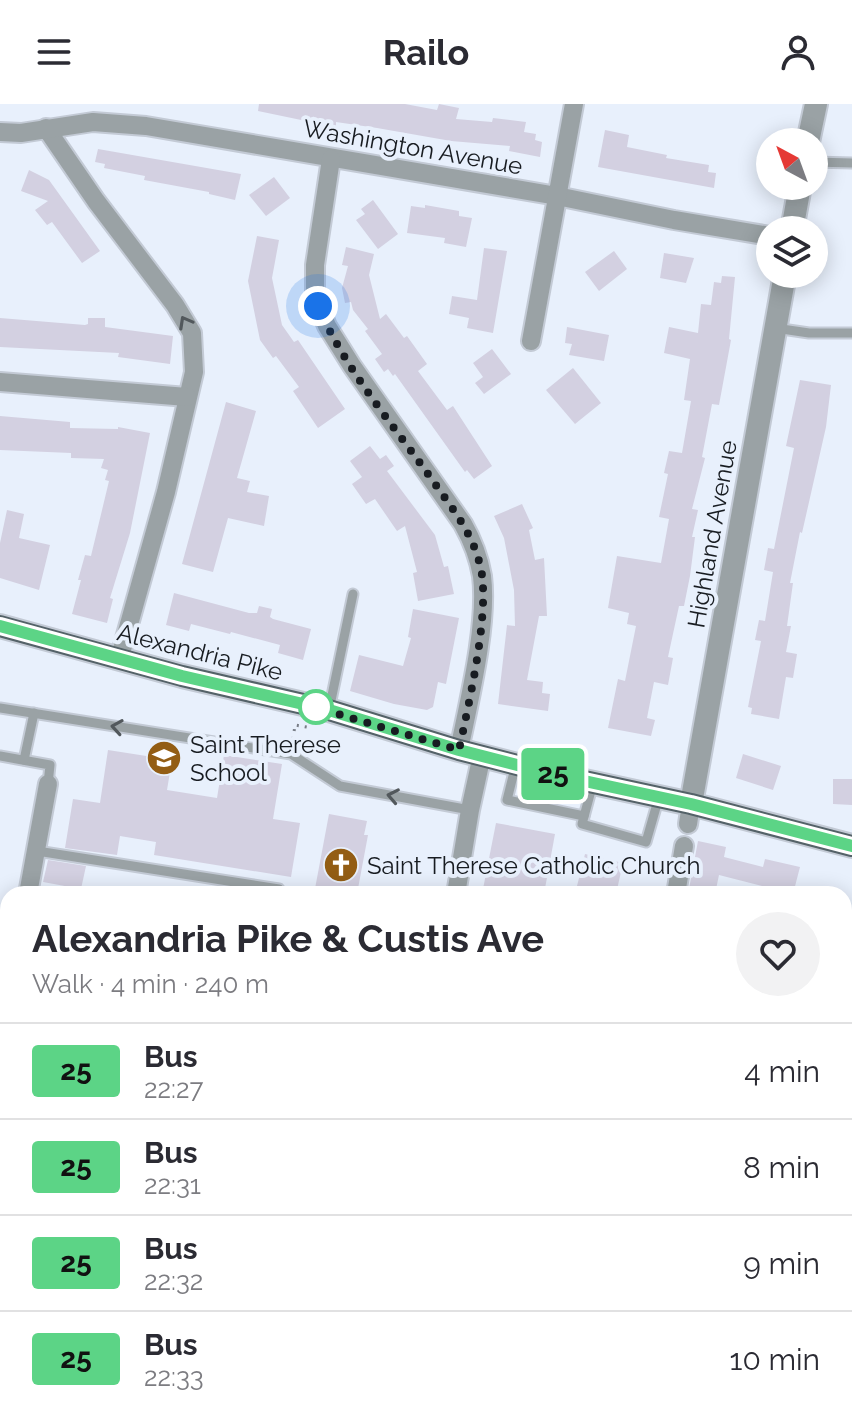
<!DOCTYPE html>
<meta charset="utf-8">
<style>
:root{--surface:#fff;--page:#f2f2f3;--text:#2b2b33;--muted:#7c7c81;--line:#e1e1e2}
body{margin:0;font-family:Raleway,sans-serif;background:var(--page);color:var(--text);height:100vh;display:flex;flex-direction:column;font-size:30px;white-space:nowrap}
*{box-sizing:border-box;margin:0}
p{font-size:26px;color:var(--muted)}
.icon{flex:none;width:44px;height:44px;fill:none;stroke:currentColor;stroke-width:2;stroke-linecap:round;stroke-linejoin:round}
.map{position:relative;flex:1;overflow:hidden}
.drawer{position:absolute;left:0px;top:782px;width:852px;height:538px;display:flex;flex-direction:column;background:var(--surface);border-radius:24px 24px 0 0;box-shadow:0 4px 20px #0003}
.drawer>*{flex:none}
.badge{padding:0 16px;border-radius:6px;font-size:28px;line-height:52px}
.needle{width:52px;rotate:319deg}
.buttons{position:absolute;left:756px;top:24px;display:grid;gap:16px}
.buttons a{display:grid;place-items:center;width:72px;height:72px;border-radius:50%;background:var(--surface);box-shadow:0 4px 20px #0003;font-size:40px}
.you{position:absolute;width:40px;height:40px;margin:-20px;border:6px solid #fff;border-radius:50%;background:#1a73e8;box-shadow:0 0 0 12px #1a73e833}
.map>.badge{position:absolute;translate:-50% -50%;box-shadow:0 0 0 4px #fff}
.round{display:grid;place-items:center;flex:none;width:84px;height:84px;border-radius:42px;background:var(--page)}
.overview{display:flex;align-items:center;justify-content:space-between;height:136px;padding:0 32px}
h1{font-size:38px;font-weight:700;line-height:60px}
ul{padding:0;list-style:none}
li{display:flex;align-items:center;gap:24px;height:96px;padding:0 32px;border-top:2px solid var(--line)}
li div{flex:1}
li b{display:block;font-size:30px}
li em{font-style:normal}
li .badge{min-width:88px;font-weight:700;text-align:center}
header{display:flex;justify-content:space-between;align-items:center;height:104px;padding:0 32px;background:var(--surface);font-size:36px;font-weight:700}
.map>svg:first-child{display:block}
</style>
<header><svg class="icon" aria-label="menu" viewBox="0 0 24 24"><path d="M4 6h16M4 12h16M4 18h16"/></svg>Railo<svg class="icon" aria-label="person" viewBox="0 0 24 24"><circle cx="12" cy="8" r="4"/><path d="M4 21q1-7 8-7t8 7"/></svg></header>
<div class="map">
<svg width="852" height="1319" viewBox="0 0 852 1319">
<rect width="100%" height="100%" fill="#e8f0fc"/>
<polygon fill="#e7abe5" points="844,887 846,891 852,887 852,1319 648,1319 649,1312 844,1312"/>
<g fill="#d3d0e1">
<polygon points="259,0 405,0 437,6 439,0 459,4 456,15 492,18 493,14 526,18 524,28 536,30 535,36 542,38 540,53 509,47 510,42 451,37 377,24 336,18 336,22 306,17 258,7"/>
<polygon points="605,26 629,31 627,43 667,51 666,54 709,61 708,68 716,69 714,84 598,63"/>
<polygon points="98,45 241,70 235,96 209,90 209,88 144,76 145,72 104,64 105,60 95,58"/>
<polygon points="29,66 49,76 100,147 82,159 52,118 47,121 35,106 48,97 21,87"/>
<polygon points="274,73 290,94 266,112 249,91"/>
<polygon points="373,96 398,130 378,145 356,116 365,110 361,105"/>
<polygon points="425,101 459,107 459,112 472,114 466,143 444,139 445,134 407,129 411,102 425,104"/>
<polygon points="257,132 279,136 272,174 282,221 294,238 298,236 345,305 318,324 293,287 299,283 276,252 273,254 260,236 248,177"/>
<polygon points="346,143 374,150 369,171 380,215 386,210 404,234 407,232 427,260 418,267 447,306 453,302 492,362 474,375 467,366 465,368 395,270 393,272 388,265 384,268 375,255 382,250 365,227 368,225 353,206 351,198 345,199 342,184 348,162 342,161"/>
<polygon points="484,144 507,147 493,229 467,224 469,214 449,210 452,192 477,196"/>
<polygon points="614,147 627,165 599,187 585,168"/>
<polygon points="664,149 694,154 686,179 660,174"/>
<polygon points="722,172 735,173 729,235 731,236 719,301 712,300 702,353 705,354 692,405 698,406 692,433 695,433 690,472 684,502 679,502 668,553 673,554 668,581 654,578 647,614 655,616 651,632 608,624 618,575 625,577 636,522 627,520 629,509 608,504 617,452 661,459 669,415 659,413 668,370 664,369 669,347 682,349 691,297 684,296 690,255 664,249 669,223 698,229 701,200 711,201 714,178 721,179"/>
<polygon points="0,214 85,221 88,220 88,214 105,214 105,223 173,232 170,260 118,253 119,249 0,243"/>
<polygon points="567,223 609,231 604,257 569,251 572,240 565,239"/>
<polygon points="492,245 511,270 484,290 475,279 483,273 473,259"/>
<polygon points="573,264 601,299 575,320 546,286"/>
<polygon points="800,276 831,281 826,323 802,429 800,428 790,479 793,479 787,522 791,522 786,548 797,550 793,574 786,573 779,615 751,610 752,604 748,603 761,537 755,536 759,516 765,517 773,468 764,466 768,444 774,445 794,344 786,342"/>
<polygon points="226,298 256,307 237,374 250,377 247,388 269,392 264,422 228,414 213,468 182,460"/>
<polygon points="0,312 70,318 70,324 118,325 118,323 150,329 130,429 110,494 113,495 107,519 72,510 81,476 78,476 85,451 91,452 109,377 105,376 108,366 101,364 104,355 71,354 71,349 0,346"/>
<polygon points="370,342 380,355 386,351 394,362 387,367 435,431 444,463 448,462 454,490 418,497 413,469 417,468 405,422 397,427 375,395 366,400 352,380 362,373 350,357"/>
<polygon points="522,400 533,424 529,426 535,456 544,454 547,512 539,512 527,576 543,578 542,589 550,590 548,607 498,600 507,521 515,522 514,486 504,434 494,412"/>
<polygon points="7,406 24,410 19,434 50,441 39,486 0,474 0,439"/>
<polygon points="174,489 249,509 257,509 259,502 272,505 270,513 273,515 311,525 303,556 278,549 280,541 231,528 230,530 191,520 189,527 166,521"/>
<polygon points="413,505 459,514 446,580 438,578 433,603 427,606 394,600 350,587 359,551 403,562 411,534 408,533"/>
<polygon points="108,646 172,656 167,686 217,694 224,651 282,660 273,715 300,719 291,773 154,751 156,738 120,732 117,751 65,744 73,695 100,699"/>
<polygon points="743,650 781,662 773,686 736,674"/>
<polygon points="833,675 852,675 852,701 833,700"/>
<polygon points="329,710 367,717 364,731 368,731 357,790 314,790"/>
<polygon points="496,719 555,730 544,790 482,790"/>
<polygon points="698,737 726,743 724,753 763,763 765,755 800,763 793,790 719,771 715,790 688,790"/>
<polygon points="585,750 623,759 616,790 575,790"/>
<polygon points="48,756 86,762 81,785 43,778"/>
</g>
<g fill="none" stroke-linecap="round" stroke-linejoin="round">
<g stroke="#c3cad5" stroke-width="13">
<g id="service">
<polyline points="814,58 852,59"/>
<polyline points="775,224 809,229 852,229"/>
<polyline points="0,604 291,650 340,682 470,706"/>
<polyline points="329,606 353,490"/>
<polyline points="0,652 50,661 48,680"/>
<polyline points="24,656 34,609"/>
<polyline points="516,660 507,696 584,712"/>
<polyline points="593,679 582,720 646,738 659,693"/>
<polyline points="37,747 279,785"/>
</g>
</g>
<g stroke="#c3cad5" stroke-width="22">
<g id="minor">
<polyline points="46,24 96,97 175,201 192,229 194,268 166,388 119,556"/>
<polyline points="0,28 21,29 93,18 146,22 557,92 674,116 770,132"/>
<path d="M331 55 315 161V192L327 222 352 262 463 420C472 436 479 454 482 472 488 520 469 597 459 646"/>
<polyline points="531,237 574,0"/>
<polyline points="0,278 187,293"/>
<polyline points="688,720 691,700"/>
<polyline points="28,790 48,680"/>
<polyline points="456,790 470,706 482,651"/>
<polyline points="676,790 684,742"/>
<polyline points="0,858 8,860"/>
<polyline points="0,1136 8,1133"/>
<polyline points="514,1319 515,1312"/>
</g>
</g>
<g stroke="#c3cad5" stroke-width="26">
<g id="tertiary">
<polyline points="808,38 816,0"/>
<polyline points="792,126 800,82"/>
<polyline points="691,700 785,170"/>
</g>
</g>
<g stroke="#c3cad5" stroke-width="26">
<polyline id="primary" points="0,522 182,572 329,606 459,646 552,670 691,700 852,742"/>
</g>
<g stroke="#777c85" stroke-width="3" stroke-dasharray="2 6" stroke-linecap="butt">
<polyline points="293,635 295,621 312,624"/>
<polyline points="844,893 852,887"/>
<polyline points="753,1312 755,1319"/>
</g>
<use href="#service" stroke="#9aa2a5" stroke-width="9"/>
<use href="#minor" stroke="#9aa2a5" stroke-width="18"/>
<use href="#tertiary" stroke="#9aa2a5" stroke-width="22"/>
<use href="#primary" stroke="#546268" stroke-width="22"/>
</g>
<defs><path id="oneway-chevron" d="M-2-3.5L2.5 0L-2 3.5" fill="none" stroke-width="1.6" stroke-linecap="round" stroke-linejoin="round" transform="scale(2)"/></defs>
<g stroke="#52585c">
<use href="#oneway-chevron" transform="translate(185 218) rotate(-119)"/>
<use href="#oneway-chevron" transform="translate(117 623) rotate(-171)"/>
<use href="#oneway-chevron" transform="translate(393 692) rotate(-169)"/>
</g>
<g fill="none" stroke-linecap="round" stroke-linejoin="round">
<g stroke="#fff" stroke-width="18">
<polyline id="line" points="0,522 182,572 329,606 459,646 552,670 691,700 852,742"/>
</g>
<use href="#line" stroke="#5cd486" stroke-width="12"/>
<path stroke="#181c21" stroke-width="8" stroke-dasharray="0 14.4" d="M316 603H314L459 646C469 598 488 518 482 471 476 431 450 402 428 370 390 317 344 263 318 202"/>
</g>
<defs>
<g id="school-disc" transform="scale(1.8)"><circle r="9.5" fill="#935d14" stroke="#e8f0fc"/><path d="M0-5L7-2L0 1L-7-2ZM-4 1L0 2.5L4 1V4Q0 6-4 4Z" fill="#fff"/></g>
<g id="church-disc" transform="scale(1.8)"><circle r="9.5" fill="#935d14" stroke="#e8f0fc"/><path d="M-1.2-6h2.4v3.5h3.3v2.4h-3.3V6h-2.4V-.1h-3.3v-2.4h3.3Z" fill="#fff"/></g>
</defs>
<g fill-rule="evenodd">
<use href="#school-disc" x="164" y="654"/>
<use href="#church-disc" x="341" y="761"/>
</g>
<circle fill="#fff" stroke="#5cd486" stroke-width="4" cx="316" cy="603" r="16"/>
<g text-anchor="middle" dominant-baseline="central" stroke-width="8" stroke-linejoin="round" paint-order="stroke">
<g font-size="24" fill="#181c21" stroke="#e8f0fc">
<text transform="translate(413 43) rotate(10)">Washington Avenue</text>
<text transform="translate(712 430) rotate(-80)">Highland Avenue</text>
<text transform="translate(200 548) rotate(14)">Alexandria Pike</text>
</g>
<g font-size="24" fill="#181c21" stroke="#e8f0fc" text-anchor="start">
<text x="190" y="640">Saint Therese<tspan x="190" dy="28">School</tspan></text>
<text x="367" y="761">Saint Therese Catholic Church</text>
</g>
</g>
</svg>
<div class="buttons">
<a><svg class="needle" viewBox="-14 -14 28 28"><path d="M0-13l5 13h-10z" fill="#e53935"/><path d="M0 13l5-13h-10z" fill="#7c7c81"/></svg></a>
<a><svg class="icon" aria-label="layers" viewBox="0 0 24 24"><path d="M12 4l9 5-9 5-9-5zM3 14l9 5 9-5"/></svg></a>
</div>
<div class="you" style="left:318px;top:202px"></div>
<b class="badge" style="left:553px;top:670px;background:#5cd486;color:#111">25</b>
<section class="drawer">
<div class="overview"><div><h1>Alexandria Pike &amp; Custis Ave</h1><p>Walk · 4 min · 240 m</p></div><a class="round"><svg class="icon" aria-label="heart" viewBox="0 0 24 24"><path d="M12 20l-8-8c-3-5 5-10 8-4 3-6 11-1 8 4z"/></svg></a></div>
<ul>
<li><span class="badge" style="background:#5cd486;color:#111">25</span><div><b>Bus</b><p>22:27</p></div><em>4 min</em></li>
<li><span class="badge" style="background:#5cd486;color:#111">25</span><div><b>Bus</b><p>22:31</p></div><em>8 min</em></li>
<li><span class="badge" style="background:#5cd486;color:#111">25</span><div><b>Bus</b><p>22:32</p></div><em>9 min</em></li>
<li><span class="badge" style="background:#5cd486;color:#111">25</span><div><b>Bus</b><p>22:33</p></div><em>10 min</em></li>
</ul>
</section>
</div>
